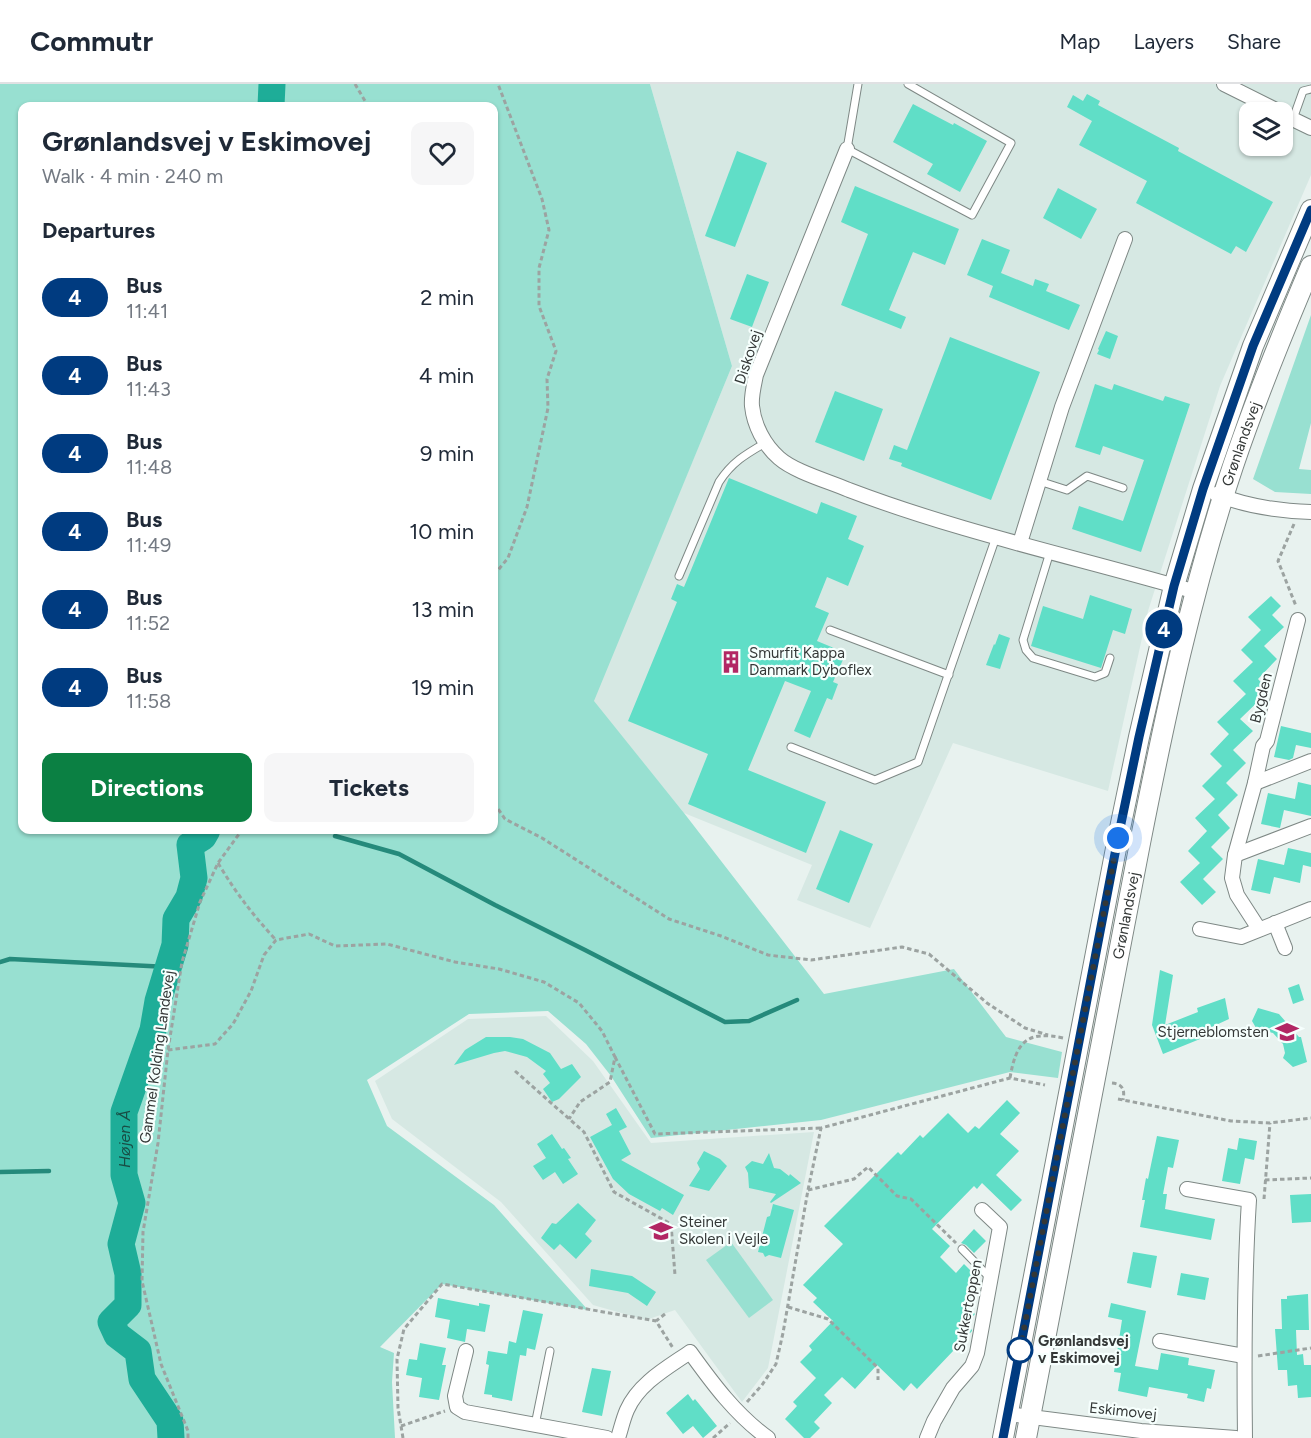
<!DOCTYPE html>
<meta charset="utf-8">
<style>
:root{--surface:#fff;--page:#f6f6f7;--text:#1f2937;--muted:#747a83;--line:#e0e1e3;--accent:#0b8043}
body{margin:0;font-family:Figtree,sans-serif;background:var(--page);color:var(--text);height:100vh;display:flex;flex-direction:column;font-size:22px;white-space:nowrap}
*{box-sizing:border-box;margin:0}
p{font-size:20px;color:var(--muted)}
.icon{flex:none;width:33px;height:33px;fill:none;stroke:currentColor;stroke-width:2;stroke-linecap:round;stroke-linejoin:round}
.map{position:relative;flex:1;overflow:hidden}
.sheet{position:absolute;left:18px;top:18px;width:480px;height:732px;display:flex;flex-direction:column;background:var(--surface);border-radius:12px;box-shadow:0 2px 4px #0004}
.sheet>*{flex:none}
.badge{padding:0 12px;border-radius:20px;font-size:21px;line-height:39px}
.controls{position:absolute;left:1239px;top:18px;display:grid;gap:12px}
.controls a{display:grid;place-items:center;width:54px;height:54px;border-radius:12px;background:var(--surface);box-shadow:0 2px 4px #0004;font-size:30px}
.you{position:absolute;width:30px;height:30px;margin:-15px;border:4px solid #fff;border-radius:50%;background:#1a73e8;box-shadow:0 0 0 9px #1a73e833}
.map>.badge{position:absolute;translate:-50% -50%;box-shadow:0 0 0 3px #fff}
h2{padding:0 24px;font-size:22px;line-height:54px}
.round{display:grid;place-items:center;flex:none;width:63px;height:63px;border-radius:12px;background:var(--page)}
.summary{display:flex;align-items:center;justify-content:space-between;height:102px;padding:0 24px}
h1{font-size:28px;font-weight:700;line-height:45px}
.button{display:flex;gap:12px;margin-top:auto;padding:12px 24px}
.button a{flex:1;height:69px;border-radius:12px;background:var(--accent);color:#fff;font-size:24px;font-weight:700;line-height:69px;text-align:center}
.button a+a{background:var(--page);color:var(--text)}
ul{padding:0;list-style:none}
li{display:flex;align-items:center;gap:18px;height:78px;padding:0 24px}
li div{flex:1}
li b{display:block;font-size:22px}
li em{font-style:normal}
li .badge{min-width:66px;font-weight:700;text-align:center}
header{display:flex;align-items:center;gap:36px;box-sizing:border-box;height:84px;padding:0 30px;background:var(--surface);border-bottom:2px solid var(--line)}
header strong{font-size:28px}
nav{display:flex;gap:33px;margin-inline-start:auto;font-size:21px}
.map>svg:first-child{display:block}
</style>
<header>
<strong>Commutr</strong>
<nav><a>Map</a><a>Layers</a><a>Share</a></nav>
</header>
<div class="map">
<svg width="1311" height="1354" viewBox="0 0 1311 1354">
<rect width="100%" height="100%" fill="#e8f2ef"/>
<g fill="#d6e8e3" fill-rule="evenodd">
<path d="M650 0H1311V91L1220 302 1148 527 1108 707 953 659 870 844 797 816 812 781 684 729 593 617 732 282ZM1250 28H1282V62H1250Z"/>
<polygon points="546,932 593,977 651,1059 814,1048 768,1284 742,1318 675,1226 646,1236 593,1221 501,1118 392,1035 375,997 468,935"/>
</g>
<g fill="#98e0d1" fill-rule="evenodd">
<path d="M0 0H650L732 282 594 617 684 729 824 910 954 885 1006 953 1062 968 1058 994 1010 988 821 1036 651 1054 611 992 586 960 548 927 469 930 367 996 387 1042 494 1121 588 1226 442 1200 380 1263 394 1269 392 1298 395 1354H0ZM22 22H494V746H22Z"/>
<polygon points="1311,231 1311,339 1299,385 1311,386 1311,410 1275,408 1253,395"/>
<polygon points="731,1158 773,1216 749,1234 706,1176"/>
</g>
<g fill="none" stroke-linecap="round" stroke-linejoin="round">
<g stroke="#258a7b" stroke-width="4.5">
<polyline points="269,22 271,22"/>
<polyline points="335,752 399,770 495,821 585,866 725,938 749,937 797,916"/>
<polyline points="0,878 10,875 168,883"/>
<polyline points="0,1088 49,1087"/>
</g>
<g stroke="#1ead98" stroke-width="27">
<polyline points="271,22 272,0"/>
<path id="s1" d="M171 1354 170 1337 142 1295 138 1267 117 1251 111 1238 128 1221V1190L121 1160 132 1119 124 1091V1028L153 946 158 917 175 861 176 835 189 813 194 794 190 761 203 753 207 746"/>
</g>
</g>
<g fill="#60dec7">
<polygon points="1087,10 1100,17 1098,21 1179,64 1178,67 1273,118 1246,168 1236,162 1231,170 1136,119 1147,97 1079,61 1092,37 1067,23 1073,11 1083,17"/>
<polygon points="913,20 953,41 954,39 987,57 960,108 927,90 933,80 893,58"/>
<polygon points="737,67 767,79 735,163 705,152"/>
<polygon points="855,102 959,145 945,181 913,168 889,226 906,233 901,245 841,221 868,150 841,138"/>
<polygon points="1058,104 1097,125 1081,155 1043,134"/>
<polygon points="982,155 1010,166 1001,189 1033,202 1035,195 1049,200 1046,207 1080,221 1069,246 989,213 993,202 967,191"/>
<polygon points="747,190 769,198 752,243 730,235"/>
<polygon points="1106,247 1118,252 1110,275 1097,270 1099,266 1098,265"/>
<polygon points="950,253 1040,288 991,416 901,382 902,379 889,375 894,361 907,366"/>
<polygon points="1095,300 1112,306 1114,300 1163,317 1165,312 1190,320 1141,468 1072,445 1079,422 1123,437 1144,376 1103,362 1100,371 1075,363"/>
<polygon points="835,307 883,325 864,377 815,358"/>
<polygon points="729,394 817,430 821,418 857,432 848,455 864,462 848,502 827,493 815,523 829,529 817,557 846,569 833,598 838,600 832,616 827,614 810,654 794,647 811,607 785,597 748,686 826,718 806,769 688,720 708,670 628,637 677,518 671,515 677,500 684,503"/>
<polygon points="1090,511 1132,525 1125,550 1113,546 1101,584 1031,562 1043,522 1083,535"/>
<polygon points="1271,512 1281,522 1272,531 1284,543 1264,562 1277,575 1258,595 1269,607 1240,635 1253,647 1233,666 1246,679 1226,699 1238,711 1218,731 1230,744 1211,763 1223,775 1203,795 1216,808 1202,821 1180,798 1200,779 1188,767 1207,747 1195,734 1215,715 1202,702 1222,682 1210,670 1229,650 1217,638 1246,610 1233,597 1253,578 1241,566 1261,546 1248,533"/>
<polygon points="999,550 1010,554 1000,585 986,581 994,560 995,561"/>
<polygon points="1281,642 1311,649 1311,664 1296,661 1293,674 1289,676 1274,673"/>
<polygon points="1298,698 1311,701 1311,732 1284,726 1280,744 1261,740 1268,709 1295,715"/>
<polygon points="840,746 873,760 849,819 816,805"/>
<polygon points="1288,764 1311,769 1311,783 1303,781 1300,799 1274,793 1270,810 1251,806 1258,775 1284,781"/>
<polygon points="1160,886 1173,891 1165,941 1198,928 1197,924 1225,914 1229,935 1203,947 1205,953 1163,970 1152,941"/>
<polygon points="1299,900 1304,916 1293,920 1288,904"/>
<polygon points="1258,924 1279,930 1299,953 1301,953 1307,978 1293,983 1283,974 1285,969 1283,960 1273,949 1265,947 1259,949 1252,937"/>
<polygon points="486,953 510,953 523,955 550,969 561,985 572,980 581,993 559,1015 552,1018 543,1005 550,999 543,990 546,987 527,973 505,967 494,969 454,981 465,966"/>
<polygon points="1007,1016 1020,1029 1000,1050 1019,1067 996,1091 1022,1116 1011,1127 982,1099 977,1105 974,1102 932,1145 950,1162 940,1173 956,1189 964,1180 977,1193 969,1201 976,1209 965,1221 975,1230 966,1240 972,1246 972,1247 917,1305 911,1299 904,1307 877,1281 855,1305 842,1293 824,1311 832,1319 814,1338 820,1344 810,1354 804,1354 785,1335 797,1322 793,1318 816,1294 800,1278 812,1266 809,1262 833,1237 813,1218 817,1214 803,1201 843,1160 824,1142 898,1068 901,1071 920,1051 923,1054 948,1029 968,1049 975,1042 979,1045"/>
<polygon points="616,1024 627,1043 619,1047 631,1070 621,1076 684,1111 673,1131 662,1124 660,1127 629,1110 613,1095 590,1053 612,1041 606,1030"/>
<polygon points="552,1050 562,1065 564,1064 571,1074 568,1075 578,1090 563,1100 555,1088 543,1096 533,1082 546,1074 537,1060"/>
<polygon points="1157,1052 1179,1056 1173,1084 1168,1083 1163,1110 1167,1110 1165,1125 1215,1135 1211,1156 1140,1143 1145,1116 1142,1116 1146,1094 1148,1095"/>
<polygon points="1239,1054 1257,1057 1254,1076 1245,1074 1240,1100 1222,1097 1228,1064 1237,1066"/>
<polygon points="704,1067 720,1075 727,1082 709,1107 689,1102 700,1085 697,1079"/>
<polygon points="769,1069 774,1084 780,1085 789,1092 790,1090 801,1099 771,1119 770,1118 776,1110 749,1104 748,1089 745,1083 752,1077 763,1080"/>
<polygon points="1311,1110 1311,1138 1292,1139 1290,1111"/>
<polygon points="578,1119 596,1136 585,1150 592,1157 576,1175 560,1160 554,1166 541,1154 552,1139 556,1140"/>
<polygon points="773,1120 794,1126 781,1174 769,1171 765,1173 763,1169 758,1168 767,1133 770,1132"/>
<polygon points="974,1145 986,1157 974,1169 966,1161 961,1159"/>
<polygon points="1133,1168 1157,1172 1151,1204 1127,1199"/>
<polygon points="591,1185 632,1192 656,1208 647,1222 628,1209 589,1202"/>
<polygon points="1181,1189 1209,1194 1205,1216 1177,1211"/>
<polygon points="1308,1210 1309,1246 1296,1246 1297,1271 1303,1270 1304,1281 1311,1281 1311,1313 1298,1314 1297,1301 1288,1302 1287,1286 1278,1286 1275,1245 1282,1245 1281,1215 1287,1215 1287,1212"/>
<polygon points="438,1214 479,1222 479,1219 490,1221 485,1248 467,1245 465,1258 447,1254 450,1236 435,1233"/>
<polygon points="1111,1219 1146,1227 1135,1282 1158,1286 1161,1269 1189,1274 1188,1281 1215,1286 1211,1305 1207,1304 1204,1318 1187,1314 1188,1310 1149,1303 1147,1313 1118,1307 1121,1289 1114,1288 1122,1236 1108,1233"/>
<polygon points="523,1226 543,1230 535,1266 527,1264 526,1272 520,1271 512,1317 492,1313 492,1311 484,1310 489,1281 486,1280 488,1267 507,1270 509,1257 516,1259"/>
<polygon points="420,1259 446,1264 442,1281 446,1281 439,1316 419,1313 422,1294 406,1291 409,1275 417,1276"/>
<polygon points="592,1284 611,1287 602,1332 582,1328"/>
<polygon points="688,1310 693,1317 695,1315 717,1342 703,1354 693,1342 683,1350 666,1329"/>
</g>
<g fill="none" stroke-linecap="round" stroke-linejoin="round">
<g stroke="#7e8885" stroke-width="9">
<g id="lane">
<polyline points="858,0 847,65 972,131 1011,59 908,0"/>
<polyline points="1293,35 1303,7 1311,5"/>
<polyline points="1039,397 1067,406 1087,392 1123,404"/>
<polyline points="1050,468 1023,556 1026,566 1033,574 1095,593 1105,589 1110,574"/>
<path d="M679 492 719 398C732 378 746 370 765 359"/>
<polyline points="830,546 949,591"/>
<polyline points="791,663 875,696 918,678 996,453"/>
<polyline points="962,1165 991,1195"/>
<polyline points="535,1341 550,1267"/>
</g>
</g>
<g stroke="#7e8885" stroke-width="16">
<g id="street">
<polyline points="1224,0 1280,28"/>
<polyline points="1282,30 1311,44"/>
<path d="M847 65 756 291C754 301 751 312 752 322 754 341 764 361 779 374 795 388 828 397 849 406 962 449 1080 474 1196 508"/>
<path d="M1216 410C1245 422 1279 427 1311 428"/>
<polyline points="1020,459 1062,323 1125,155"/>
<polyline points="1255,699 1311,677"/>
<polyline points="1235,771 1311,742"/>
<polyline points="1275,839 1285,864"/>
<polyline points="1200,845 1241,853 1311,825"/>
<polyline points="1259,845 1237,811 1232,794 1235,771 1255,699 1263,662 1267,657 1298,536"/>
<path d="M1187 1105 1249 1116C1244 1195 1244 1274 1245 1354"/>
<polyline points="1160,1257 1244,1272"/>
<polyline points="466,1267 455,1312 457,1323 465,1328 607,1354"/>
<polyline points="1008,1330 1141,1347 1236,1354"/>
<path d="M618 1354C621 1345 623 1335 627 1326 639 1299 667 1284 690 1268 713 1300 736 1331 768 1354"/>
<polyline points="927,1354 934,1337 953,1304 972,1282 977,1269 1000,1143 982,1126"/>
</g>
</g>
<g stroke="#7e8885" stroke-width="22">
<g id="secondary">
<polyline points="1003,1354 1118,754 1139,653 1174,502 1203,405 1253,262 1311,126"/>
<path id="s2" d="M1026 1354 1140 759C1165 632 1192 505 1233 382 1256 314 1283 248 1311 182"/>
</g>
</g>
<g stroke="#9ca3a1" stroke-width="3" stroke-dasharray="4.5 3" stroke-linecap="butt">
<polyline points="355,0 368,22"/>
<polyline points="1294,440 1278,477 1296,522"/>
<polyline points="494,491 508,474 527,423 548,324 547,295 556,267 539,222 539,184 549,146 542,115 498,0"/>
<polyline points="494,719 505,735 542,754 669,835 721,852 768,871 811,876 902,863 929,870 987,919 1025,944 1048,951"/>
<path d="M218 779C236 809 252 830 276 856"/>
<polyline points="168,966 215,960 233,940 251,907 264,871 276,856 309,850 335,862 387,860 455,878 499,885 544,898 579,919 602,947 615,973 610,998 580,1018 569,1035"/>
<polyline points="615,973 655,1050 821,1044"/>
<polyline points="515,987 584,1048 614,1108 671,1140 675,1191"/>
<path d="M1010 994C1016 959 1026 946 1063 954"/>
<path d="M1112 999C1123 1000 1125 1006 1123 1016"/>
<polyline points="1118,1015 1231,1037 1270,1039 1311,1034"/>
<polyline points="1265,1096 1311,1094"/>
<polyline points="808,1106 854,1095 868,1083 897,1112 911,1115 956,1159"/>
<polyline points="1264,1115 1270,1039"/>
<polyline points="788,1223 828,1235 878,1284 878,1296"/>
<polyline points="665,1230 656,1237 673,1264"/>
<polyline points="1258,1272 1311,1264"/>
<polyline points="747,1318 762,1301 776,1280 783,1249 808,1106 821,1044 1010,994 1045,1001"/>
<polyline points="401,1342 445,1327"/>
<polyline points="188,1354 188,1347 161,1280 142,1197 143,1148 158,1059 168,966 182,878 200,818 218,779 242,746"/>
<polyline points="403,1354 398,1324 397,1275 404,1245 442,1200 656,1237"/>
<polyline points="713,1354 730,1339"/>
</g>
<use href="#lane" stroke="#fff" stroke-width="7"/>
<use href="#street" stroke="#fff" stroke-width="14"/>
<use href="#secondary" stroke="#fff" stroke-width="20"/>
</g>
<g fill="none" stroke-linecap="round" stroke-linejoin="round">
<g stroke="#fff" stroke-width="14">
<polyline id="line" points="1003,1354 1118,754 1139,653 1174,502 1203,405 1253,262 1311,126"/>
</g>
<use href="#line" stroke="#003b80" stroke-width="9"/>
<polyline stroke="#343837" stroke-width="6" stroke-dasharray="0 10.8" points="1020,1266 1018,1276 1118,754"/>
</g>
<defs>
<g id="building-bare" transform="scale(1.8)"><path d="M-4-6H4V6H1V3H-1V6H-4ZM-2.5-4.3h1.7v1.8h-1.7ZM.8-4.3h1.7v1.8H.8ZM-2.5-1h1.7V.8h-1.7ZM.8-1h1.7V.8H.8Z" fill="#b22764" stroke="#f6fffd" stroke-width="2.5" paint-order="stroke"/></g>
<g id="school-bare" transform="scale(1.8)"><path d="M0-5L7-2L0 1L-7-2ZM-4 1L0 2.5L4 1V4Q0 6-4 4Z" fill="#b22764" stroke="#f6fffd" stroke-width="2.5" paint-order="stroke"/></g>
</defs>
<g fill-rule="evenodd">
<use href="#building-bare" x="731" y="578"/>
<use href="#school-bare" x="1287" y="948"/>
<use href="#school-bare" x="661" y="1147"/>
</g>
<circle fill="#fff" stroke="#003b80" stroke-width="3" cx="1020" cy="1266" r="12"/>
<g text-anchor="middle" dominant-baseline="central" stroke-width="4.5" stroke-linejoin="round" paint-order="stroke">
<g font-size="15" fill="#343837" stroke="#f6fffd">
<text transform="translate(748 273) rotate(-72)">Diskovej</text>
<text stroke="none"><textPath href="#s2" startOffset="1018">Grønlandsvej</textPath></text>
<text transform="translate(1261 614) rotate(-76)">Bygden</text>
<text stroke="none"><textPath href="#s2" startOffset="532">Grønlandsvej</textPath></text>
<text transform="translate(157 973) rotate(-82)">Gammel Kolding Landevej</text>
<text transform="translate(968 1222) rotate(-79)">Sukkertoppen</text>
<text transform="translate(1123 1327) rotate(6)">Eskimovej</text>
</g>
<g font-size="15" fill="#343837" stroke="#f6fffd" text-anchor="start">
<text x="749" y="569">Smurfit Kappa<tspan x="749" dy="17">Danmark Dyboflex</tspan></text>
<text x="1269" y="948" text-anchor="end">Stjerneblomsten</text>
<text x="679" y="1138">Steiner<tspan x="679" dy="17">Skolen i Vejle</tspan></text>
</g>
<g font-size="15" font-weight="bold" fill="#343837" stroke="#f6fffd" text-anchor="start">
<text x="1038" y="1257">Grønlandsvej<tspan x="1038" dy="17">v Eskimovej</tspan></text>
</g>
<g font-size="16" font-style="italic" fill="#184e45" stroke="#f6fffd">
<text stroke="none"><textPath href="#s1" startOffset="330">Højen Å</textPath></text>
</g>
</g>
</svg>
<div class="controls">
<a><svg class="icon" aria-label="layers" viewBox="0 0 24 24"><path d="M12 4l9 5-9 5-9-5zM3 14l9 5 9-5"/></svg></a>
</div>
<div class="you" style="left:1118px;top:754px"></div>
<b class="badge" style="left:1164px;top:545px;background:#003b80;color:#fff">4</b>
<section class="sheet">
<div class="summary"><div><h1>Grønlandsvej v Eskimovej</h1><p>Walk · 4 min · 240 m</p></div><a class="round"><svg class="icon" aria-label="heart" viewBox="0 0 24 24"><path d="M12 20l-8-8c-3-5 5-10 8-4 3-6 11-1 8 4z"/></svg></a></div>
<h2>Departures</h2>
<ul>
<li><span class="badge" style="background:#003b80;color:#fff">4</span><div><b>Bus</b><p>11:41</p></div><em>2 min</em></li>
<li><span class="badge" style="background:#003b80;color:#fff">4</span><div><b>Bus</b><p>11:43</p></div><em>4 min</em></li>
<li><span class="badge" style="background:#003b80;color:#fff">4</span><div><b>Bus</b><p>11:48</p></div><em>9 min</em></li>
<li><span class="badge" style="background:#003b80;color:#fff">4</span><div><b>Bus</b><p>11:49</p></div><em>10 min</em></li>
<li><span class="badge" style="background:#003b80;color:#fff">4</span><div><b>Bus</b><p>11:52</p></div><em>13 min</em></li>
<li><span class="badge" style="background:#003b80;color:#fff">4</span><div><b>Bus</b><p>11:58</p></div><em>19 min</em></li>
</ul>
<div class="button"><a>Directions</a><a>Tickets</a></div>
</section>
</div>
